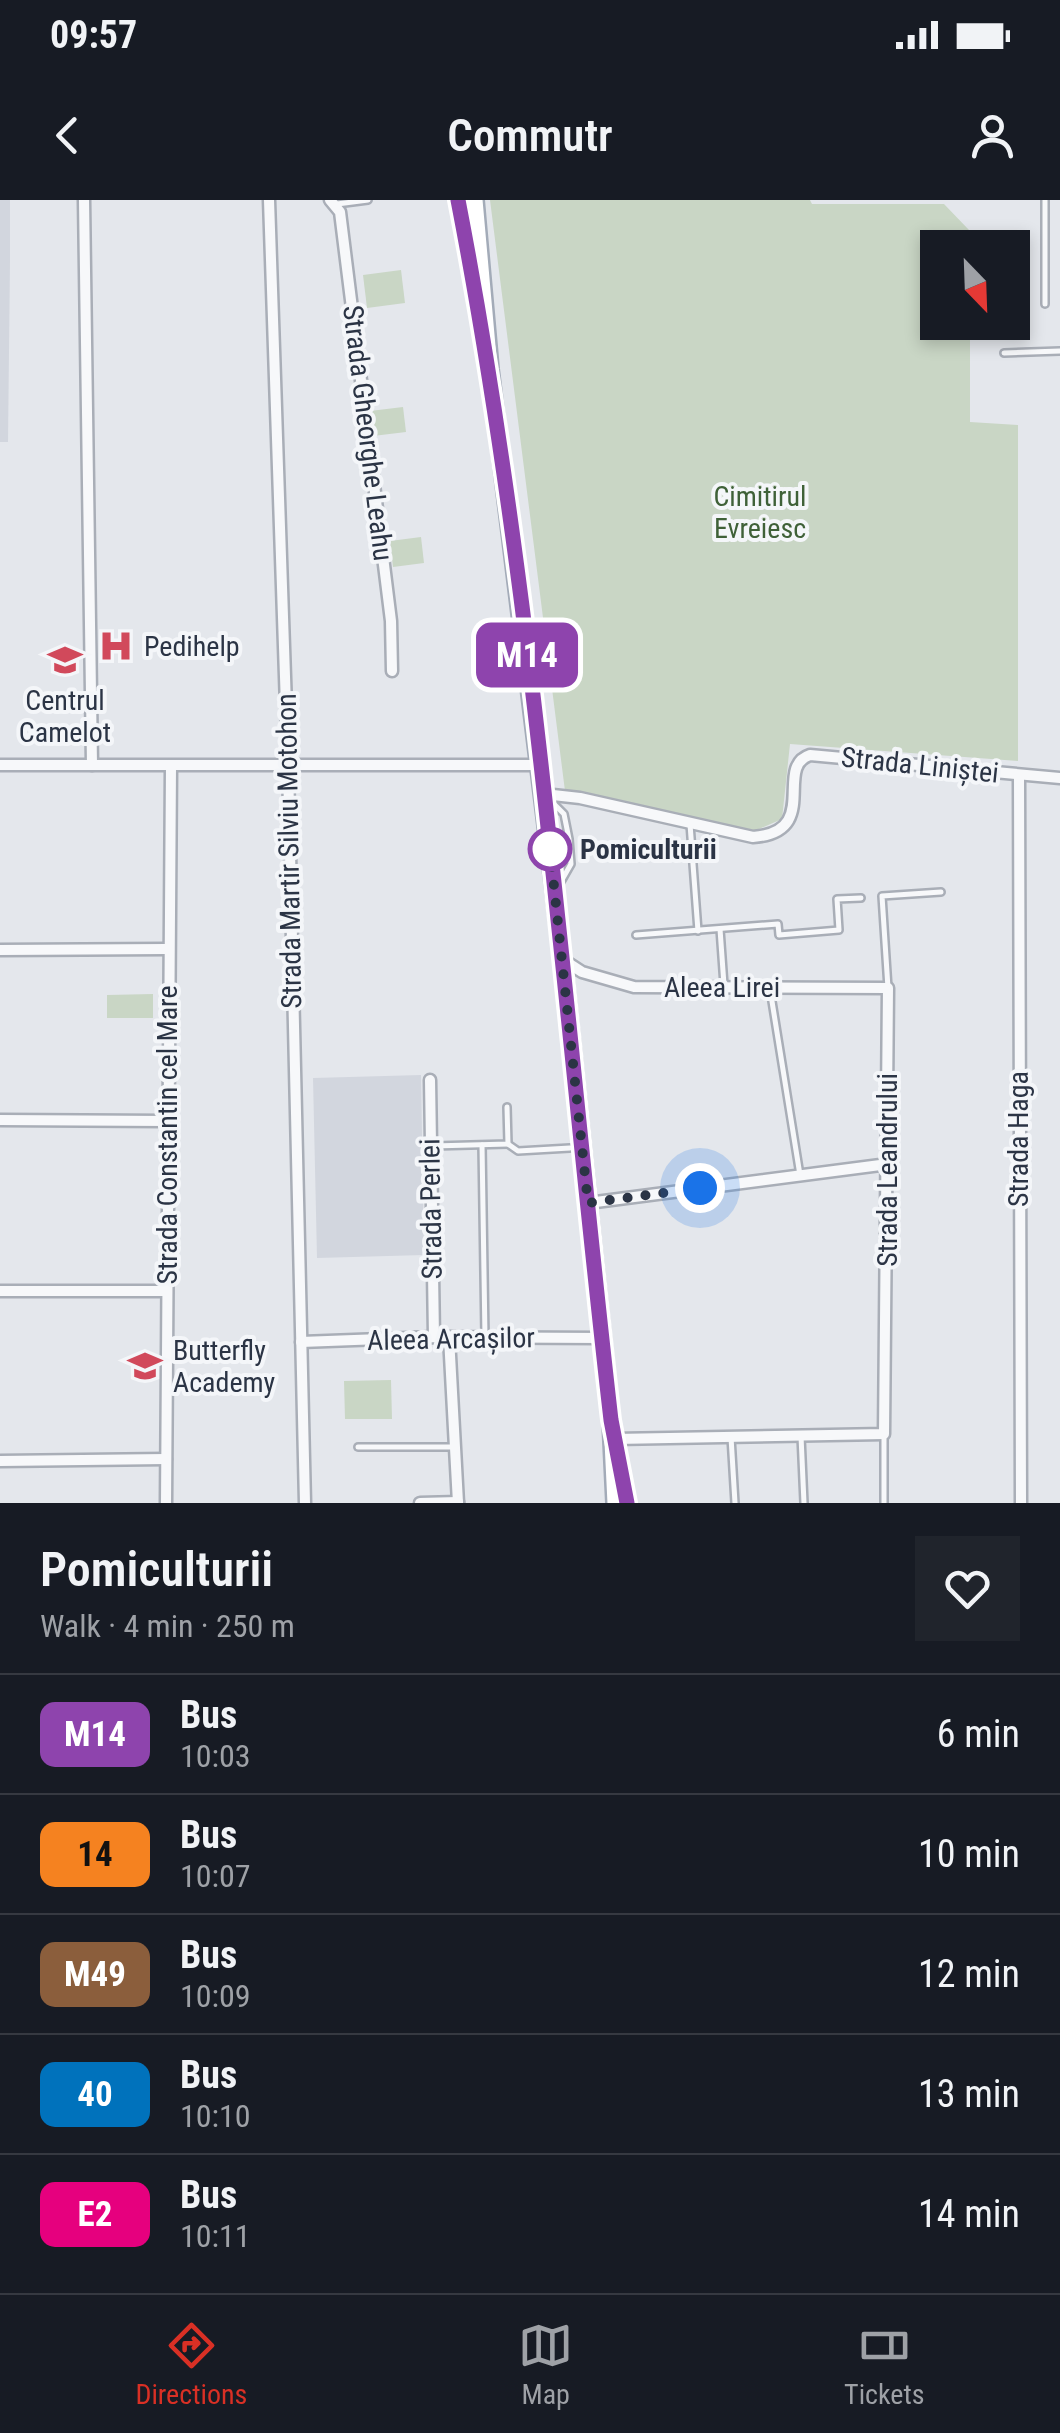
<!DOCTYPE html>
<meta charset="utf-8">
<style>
:root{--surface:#171b24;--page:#20242c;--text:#f1f3f6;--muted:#9ea1a6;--line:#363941;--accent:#d93025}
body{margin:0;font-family:"Roboto Condensed",sans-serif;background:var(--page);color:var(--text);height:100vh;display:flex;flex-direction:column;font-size:38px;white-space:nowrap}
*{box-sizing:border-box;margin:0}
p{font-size:32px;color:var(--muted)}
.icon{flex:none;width:55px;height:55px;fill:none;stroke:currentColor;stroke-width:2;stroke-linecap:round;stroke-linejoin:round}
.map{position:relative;height:1303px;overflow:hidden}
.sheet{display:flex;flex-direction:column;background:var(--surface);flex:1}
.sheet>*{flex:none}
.badge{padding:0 20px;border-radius:15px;font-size:35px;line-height:65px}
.needle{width:65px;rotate:157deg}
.buttons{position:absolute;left:920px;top:30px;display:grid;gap:20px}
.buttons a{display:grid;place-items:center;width:110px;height:110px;border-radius:0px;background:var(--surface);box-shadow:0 5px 15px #0003;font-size:50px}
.you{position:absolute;width:50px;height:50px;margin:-25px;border:8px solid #fff;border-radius:50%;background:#1a73e8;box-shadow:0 0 0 15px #1a73e833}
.map>.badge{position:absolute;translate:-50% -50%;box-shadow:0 0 0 5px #fff}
.round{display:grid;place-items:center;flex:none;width:105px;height:105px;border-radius:0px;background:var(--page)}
.head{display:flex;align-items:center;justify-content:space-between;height:170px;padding:0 40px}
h1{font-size:48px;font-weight:600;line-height:75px}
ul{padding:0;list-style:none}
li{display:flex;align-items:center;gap:30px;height:120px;padding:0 40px;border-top:2px solid var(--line)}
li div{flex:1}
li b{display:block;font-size:38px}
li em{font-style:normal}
li .badge{min-width:110px;font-weight:700;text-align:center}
.status{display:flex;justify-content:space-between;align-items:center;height:70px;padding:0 50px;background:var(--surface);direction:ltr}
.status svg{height:28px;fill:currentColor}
header{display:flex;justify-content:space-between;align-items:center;height:130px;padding:0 40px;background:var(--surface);font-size:45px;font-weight:600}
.tabs{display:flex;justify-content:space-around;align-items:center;height:140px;border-top:2px solid var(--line);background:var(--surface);font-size:28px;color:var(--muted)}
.tabs a{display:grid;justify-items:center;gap:5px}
.tabs .current{color:var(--accent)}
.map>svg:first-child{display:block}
</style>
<div class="status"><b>09:57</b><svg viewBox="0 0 49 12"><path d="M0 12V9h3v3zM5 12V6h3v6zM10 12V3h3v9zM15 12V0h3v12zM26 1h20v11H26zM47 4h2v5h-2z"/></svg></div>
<header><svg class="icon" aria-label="back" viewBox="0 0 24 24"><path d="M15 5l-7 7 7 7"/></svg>Commutr<svg class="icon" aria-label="person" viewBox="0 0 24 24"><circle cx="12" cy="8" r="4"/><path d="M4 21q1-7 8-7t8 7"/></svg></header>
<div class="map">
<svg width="1060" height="1303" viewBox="0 0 1060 1303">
<rect width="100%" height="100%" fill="#e4e7ec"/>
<g fill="#d2d6de">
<polygon points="0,0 10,0 10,61 8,242 0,242"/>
<polygon points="421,875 424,1055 317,1058 313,878"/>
</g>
<g fill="#c9d6c5">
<polygon points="490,0 810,0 812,4 944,4 969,30 969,47 938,48 938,122 970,123 970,222 1018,225 1018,561 790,544 782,619 752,632 565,591"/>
<polygon points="401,70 405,103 367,108 363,75"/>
<polygon points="403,207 406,232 373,236 370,211"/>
<polygon points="421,337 424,363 393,367 390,341"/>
<polygon points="153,794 153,818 107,818 107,795"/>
<polygon points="391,1180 392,1219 345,1219 344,1181"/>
</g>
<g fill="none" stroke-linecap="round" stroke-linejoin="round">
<g stroke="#a9aeb7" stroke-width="10">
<g id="lane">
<polyline points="1045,0 1045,104"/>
<polyline points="337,4 368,0"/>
<polyline points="1004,153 1060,151"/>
<polyline points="547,597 564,614 569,639 571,664 559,685"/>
<polyline points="690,624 698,731"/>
<polyline points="720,729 724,785"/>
<polyline points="636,735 778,724 779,735 839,730 837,699 861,698"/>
<polyline points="888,788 882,696 941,692"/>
<polyline points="770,789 800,975"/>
<polyline points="508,944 518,951 570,948"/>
<polyline points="482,945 485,1137"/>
<polyline points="433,946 508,944 507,907"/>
<polyline points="884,1234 884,1303"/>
<polyline points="801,1236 804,1303"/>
<polyline points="731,1237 735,1303"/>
<polyline points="358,1247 455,1247"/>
</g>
</g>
<g stroke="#a9aeb7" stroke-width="15">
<g id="street">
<polyline points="84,0 92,565"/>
<polyline points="269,0 288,566 305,1303"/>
<polyline points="330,0 340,12 391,421 392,471"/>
<polyline points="0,565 541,565"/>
<polyline points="1019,576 1021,1303"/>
<path d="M544 594 580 598 753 637C822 632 773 567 810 555L1060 578"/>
<polyline points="0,750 167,749"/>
<polyline points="562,759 582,772 634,787 888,788 884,1234 615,1239"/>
<polyline points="430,880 434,1137"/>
<polyline points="0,920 167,921"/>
<polyline points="588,1003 888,964"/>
<polyline points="0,1091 166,1091"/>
<polyline points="449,1137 458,1303"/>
<polyline points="301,1142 434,1137 602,1138"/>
<polyline points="0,1261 166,1259"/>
<polyline points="166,1303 171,566"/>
<polyline points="420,1303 458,1302"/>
</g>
</g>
<g stroke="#a3abb8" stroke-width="20">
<g id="primary">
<polyline points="458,0 474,84"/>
<polyline points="475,0 490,169 565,780 611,1221 615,1303"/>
</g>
</g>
<use href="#lane" stroke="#f7f8fa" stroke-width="5"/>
<use href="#street" stroke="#f7f8fa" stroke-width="10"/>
<use href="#primary" stroke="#fff" stroke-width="15"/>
</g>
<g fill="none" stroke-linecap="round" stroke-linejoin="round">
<g stroke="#fff" stroke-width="22">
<path id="line" d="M458 0C536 403 564 813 611 1220L627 1303"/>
</g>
<use href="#line" stroke="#8e44ad" stroke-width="15"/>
<polyline stroke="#2b3445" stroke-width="10" stroke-dasharray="0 18" points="550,649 588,1003 700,988"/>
</g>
<defs>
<g id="hospital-bare" transform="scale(2.7)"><path d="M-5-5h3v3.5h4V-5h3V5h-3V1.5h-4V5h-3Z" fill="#d1495b" stroke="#f4f6f9" stroke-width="2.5" paint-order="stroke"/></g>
<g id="school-bare" transform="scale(2.7)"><path d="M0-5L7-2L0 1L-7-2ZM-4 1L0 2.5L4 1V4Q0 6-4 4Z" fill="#d1495b" stroke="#f4f6f9" stroke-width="2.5" paint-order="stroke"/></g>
</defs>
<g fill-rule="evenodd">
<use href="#hospital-bare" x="116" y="446"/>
<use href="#school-bare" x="65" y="460"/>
<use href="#school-bare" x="145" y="1166"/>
</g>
<circle fill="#fff" stroke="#8e44ad" stroke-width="5" cx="550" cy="649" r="20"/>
<g text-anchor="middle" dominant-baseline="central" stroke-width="8" stroke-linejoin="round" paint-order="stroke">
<g font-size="28" fill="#2b3445" stroke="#f4f6f9">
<text transform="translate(368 233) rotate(83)">Strada Gheorghe Leahu</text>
<text transform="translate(920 565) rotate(6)">Strada Liniștei</text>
<text transform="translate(289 651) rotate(-91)">Strada Martir Silviu Motohon</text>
<text x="722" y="787">Aleea Lirei</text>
<text transform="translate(167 935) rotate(-90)">Strada Constantin cel Mare</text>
<text transform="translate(1018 939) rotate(-90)">Strada Haga</text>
<text transform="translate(887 970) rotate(-90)">Strada Leandrului</text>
<text transform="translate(431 1009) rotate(-91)">Strada Perlei</text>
<text transform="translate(451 1139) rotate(-1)">Aleea Arcașilor</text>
</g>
<g font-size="28" fill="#3f6138" stroke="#f4f6f9">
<text x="760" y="296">Cimitirul<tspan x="760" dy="32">Evreiesc</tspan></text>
</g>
<g font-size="28" fill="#2b3445" stroke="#f4f6f9" text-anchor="start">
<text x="144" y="446">Pedihelp</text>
<text x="65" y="500" text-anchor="middle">Centrul<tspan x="65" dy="32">Camelot</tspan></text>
<text x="173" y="1150">Butterfly<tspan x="173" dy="32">Academy</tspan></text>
</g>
<g font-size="28" font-weight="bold" fill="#2b3445" stroke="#f4f6f9" text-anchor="start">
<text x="580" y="649">Pomiculturii</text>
</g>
</g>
</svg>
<div class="buttons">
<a><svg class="needle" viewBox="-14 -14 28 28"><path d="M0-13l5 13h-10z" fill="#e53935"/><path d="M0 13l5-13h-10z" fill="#9ea1a6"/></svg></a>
</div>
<div class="you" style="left:700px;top:988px"></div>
<b class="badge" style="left:527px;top:455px;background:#8e44ad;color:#fff">M14</b>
</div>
<section class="sheet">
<div class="head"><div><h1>Pomiculturii</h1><p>Walk · 4 min · 250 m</p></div><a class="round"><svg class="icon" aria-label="heart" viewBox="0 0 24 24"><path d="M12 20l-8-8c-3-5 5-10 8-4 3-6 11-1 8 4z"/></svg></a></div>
<ul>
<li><span class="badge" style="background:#8e44ad;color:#fff">M14</span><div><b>Bus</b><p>10:03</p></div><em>6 min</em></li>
<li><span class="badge" style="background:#f58220;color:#111">14</span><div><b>Bus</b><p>10:07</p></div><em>10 min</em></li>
<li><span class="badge" style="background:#8b5e3c;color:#fff">M49</span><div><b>Bus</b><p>10:09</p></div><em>12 min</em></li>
<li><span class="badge" style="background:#0072bc;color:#fff">40</span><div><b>Bus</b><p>10:10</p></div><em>13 min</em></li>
<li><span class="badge" style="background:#e6007e;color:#fff">E2</span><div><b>Bus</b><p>10:11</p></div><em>14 min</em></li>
</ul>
</section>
<nav class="tabs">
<a class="current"><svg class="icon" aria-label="directions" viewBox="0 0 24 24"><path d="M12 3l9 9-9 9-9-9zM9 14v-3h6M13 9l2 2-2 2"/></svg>Directions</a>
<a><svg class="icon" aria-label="map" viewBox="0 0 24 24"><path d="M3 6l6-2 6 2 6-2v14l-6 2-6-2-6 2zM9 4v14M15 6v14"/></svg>Map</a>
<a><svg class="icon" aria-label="tickets" viewBox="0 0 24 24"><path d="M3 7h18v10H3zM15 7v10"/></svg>Tickets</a>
</nav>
